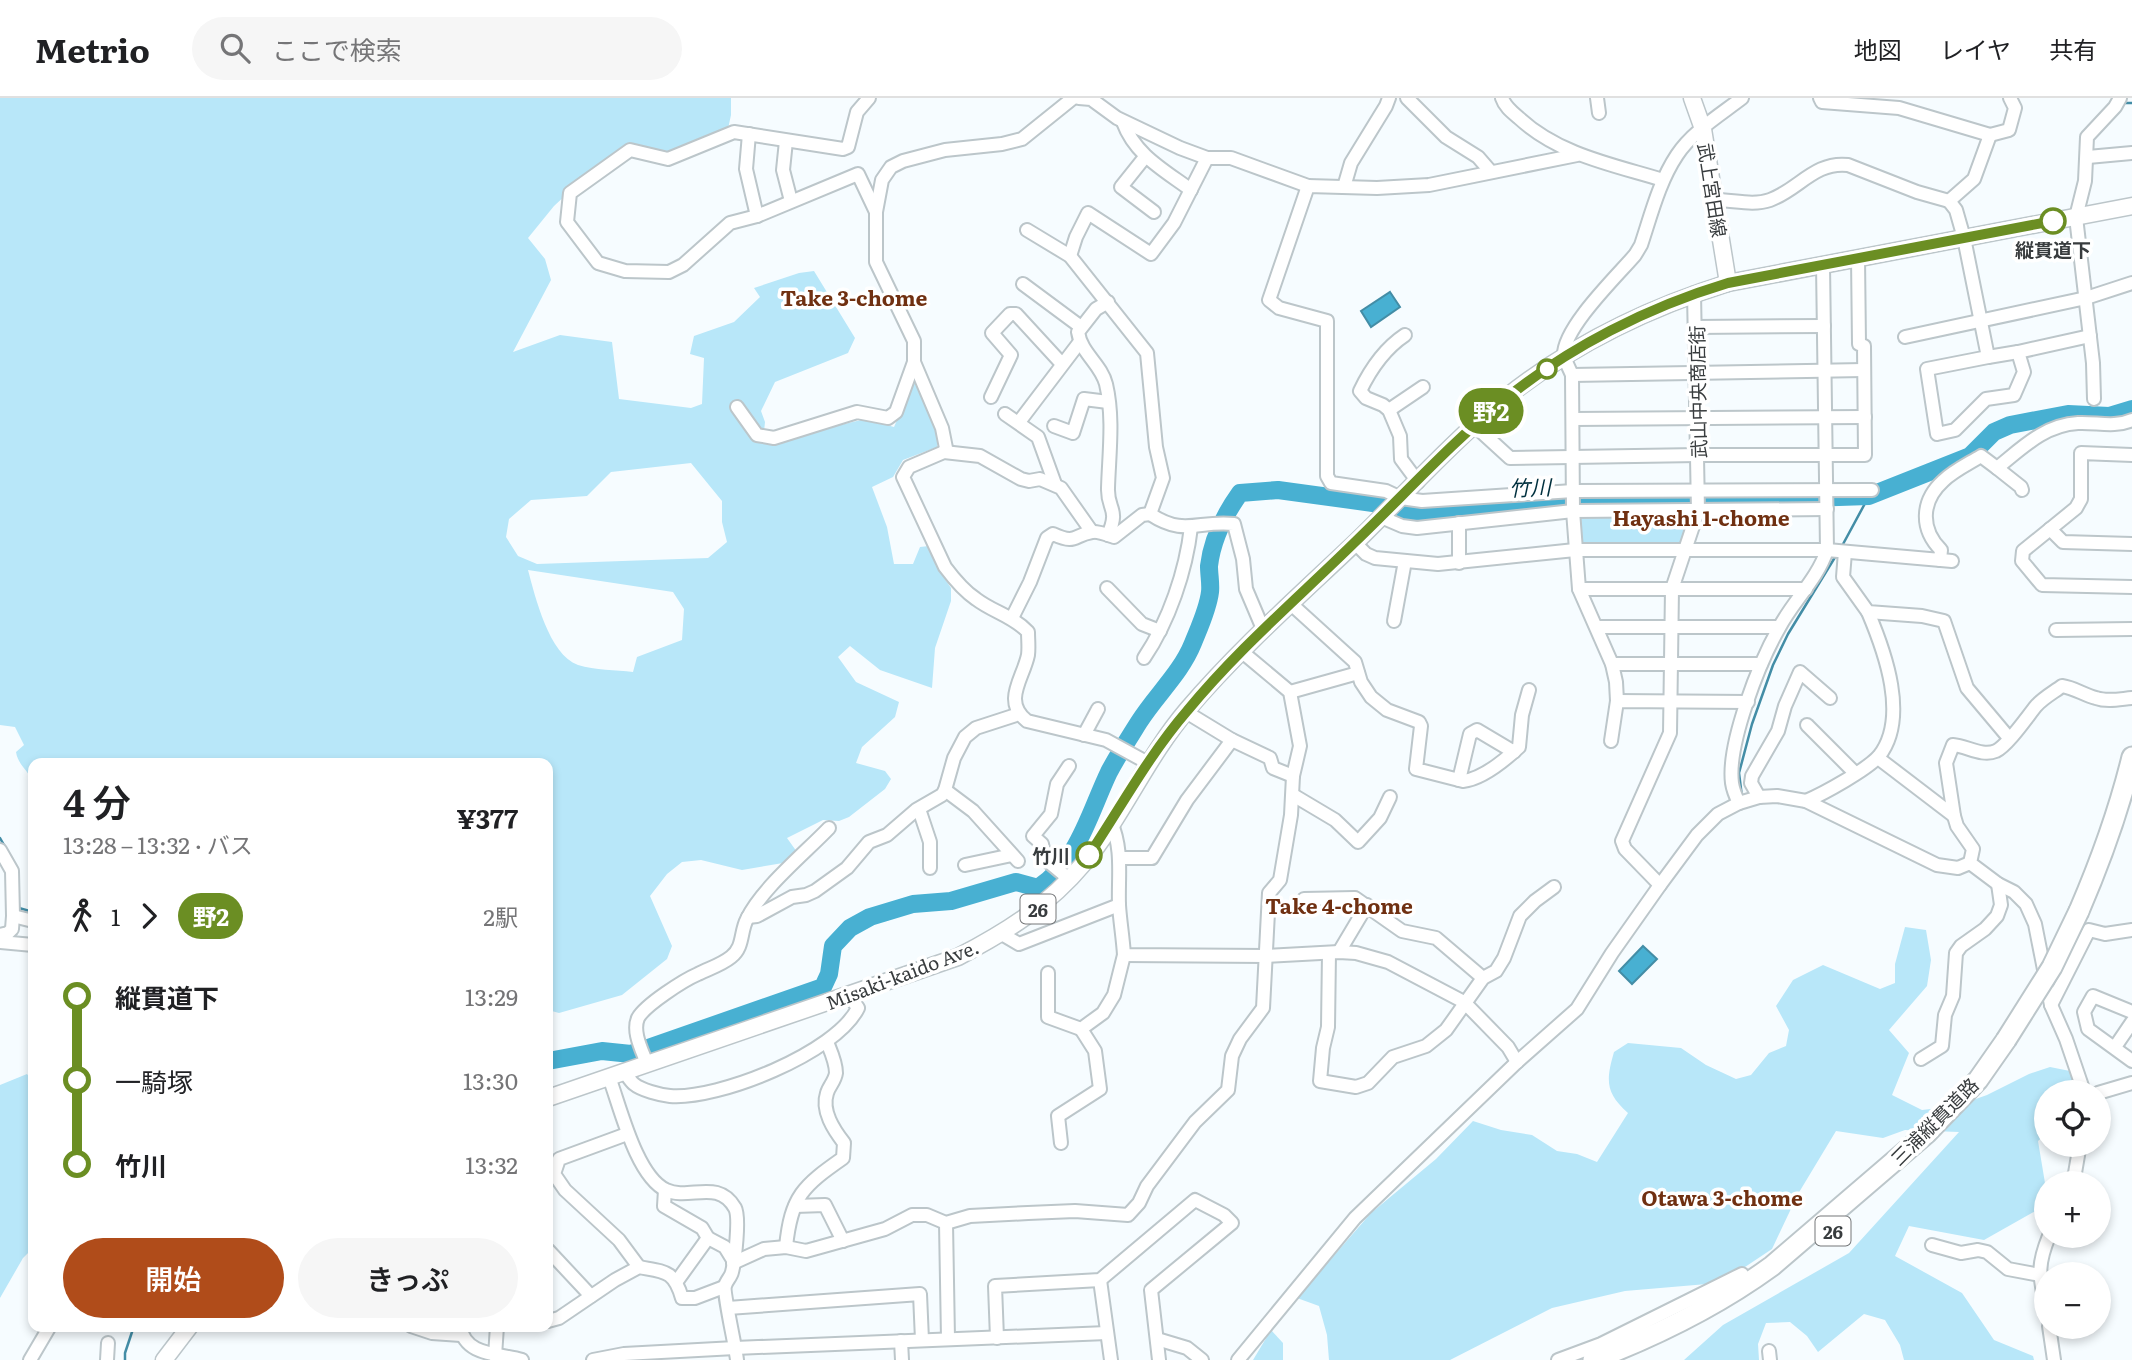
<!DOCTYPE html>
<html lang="ja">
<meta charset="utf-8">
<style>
:root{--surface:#fff;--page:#f6f6f6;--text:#202124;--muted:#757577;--line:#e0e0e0;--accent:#b04c1a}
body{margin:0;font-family:Literata,"Noto Sans JP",serif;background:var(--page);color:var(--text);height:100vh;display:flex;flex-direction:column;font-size:26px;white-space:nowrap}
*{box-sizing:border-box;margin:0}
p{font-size:23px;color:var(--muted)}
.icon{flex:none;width:38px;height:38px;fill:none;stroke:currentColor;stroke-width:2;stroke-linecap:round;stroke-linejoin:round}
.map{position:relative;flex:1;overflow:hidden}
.sheet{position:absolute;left:28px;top:660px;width:525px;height:574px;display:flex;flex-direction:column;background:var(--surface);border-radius:14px;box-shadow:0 4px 10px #0003}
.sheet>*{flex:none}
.badge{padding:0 14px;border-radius:23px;font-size:24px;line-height:46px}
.controls{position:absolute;left:2034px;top:982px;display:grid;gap:14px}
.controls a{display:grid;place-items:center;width:77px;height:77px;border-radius:50%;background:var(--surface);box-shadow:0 4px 10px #0003;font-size:35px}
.map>.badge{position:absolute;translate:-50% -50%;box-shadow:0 0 0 4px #fff}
.legs{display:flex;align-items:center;gap:10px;height:77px;padding:0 35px;font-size:23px}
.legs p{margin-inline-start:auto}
.head{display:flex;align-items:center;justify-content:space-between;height:119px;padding:0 35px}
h1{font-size:38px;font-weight:600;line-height:52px}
.primary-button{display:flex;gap:14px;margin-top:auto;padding:14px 35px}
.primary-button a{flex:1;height:80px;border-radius:42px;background:var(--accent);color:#fff;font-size:28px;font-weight:600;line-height:80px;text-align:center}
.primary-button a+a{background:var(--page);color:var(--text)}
ul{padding:0 35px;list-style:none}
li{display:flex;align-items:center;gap:24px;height:84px;font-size:26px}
li i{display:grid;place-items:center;width:10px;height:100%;margin:0 9px;background:currentColor}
li i::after{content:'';width:18px;height:18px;margin:-9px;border:5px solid;border-radius:50%;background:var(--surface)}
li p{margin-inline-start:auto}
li:first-child i{background:linear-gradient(#0000 50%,currentColor 0)}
li:last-child i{background:linear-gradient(currentColor 50%,#0000 0)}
header{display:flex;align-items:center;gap:42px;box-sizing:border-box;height:98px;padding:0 35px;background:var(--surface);border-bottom:2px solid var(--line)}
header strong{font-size:33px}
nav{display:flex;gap:38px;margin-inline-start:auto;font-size:24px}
.search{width:490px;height:63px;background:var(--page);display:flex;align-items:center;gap:18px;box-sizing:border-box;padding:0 24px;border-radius:38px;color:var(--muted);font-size:26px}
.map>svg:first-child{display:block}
</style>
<header>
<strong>Metrio</strong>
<div class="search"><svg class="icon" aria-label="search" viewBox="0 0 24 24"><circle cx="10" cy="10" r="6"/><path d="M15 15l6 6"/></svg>ここで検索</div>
<nav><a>地図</a><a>レイヤ</a><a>共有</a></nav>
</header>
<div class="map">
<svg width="2132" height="1262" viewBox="0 0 2132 1262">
<rect width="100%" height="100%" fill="#f6fcff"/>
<g fill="#b8e7f9" fill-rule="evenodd">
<path d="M0 0H731V17L726 40 692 52 621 55 582 82 554 108 528 140 545 161 551 182 513 254 560 237 612 244 619 301 691 310 702 306 704 260 690 256 694 238 734 224 760 199 754 190 799 175 814 173 855 240 848 255 775 284 761 313 765 324 764 334 771 344 865 321 894 329 914 284 941 333 937 349 903 362 893 379 872 389 887 429 894 466H913L920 449 929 448 936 468 951 490V503L935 550 932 590 880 572 850 548 838 559 856 584 899 604 895 619 862 649 856 665 885 673 891 681 885 691 849 719 839 723 823 722 787 740 797 754 783 765 742 772 701 762 682 764 667 776 650 798 672 848 667 861 622 897 559 915 548 912V665H33V684C28 672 18 667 16 654L24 647 15 629 0 627ZM691 365 722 403V424L727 444 708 460 537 466 518 458 506 439 509 421 531 402 587 398 611 374ZM528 472 673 494 684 511 682 542 637 559 633 574C616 572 595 572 578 567 549 557 535 498 528 472Z"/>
<polygon points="1573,413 1698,413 1685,452 1575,452"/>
<path d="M1905 829 1926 832 1931 862 1927 888 1889 932 1909 955 1892 997 1922 1012 1956 1008 1987 997 2029 976 2050 969 2075 974V994H2046V1036L2038 1043 2046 1091V1107L1984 1142 1909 1128 1895 1158 1962 1195 1994 1242 2033 1258 2034 1262H1904L1900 1247 1885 1222 1864 1216 1818 1254 1807 1238 1790 1224 1766 1225 1758 1246 1759 1262H1684L1723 1227 1849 1155 1959 1034 1905 1032 1883 1040 1836 1033 1798 1096 1772 1151 1745 1169 1707 1186 1625 1193 1552 1210 1450 1262H1329L1327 1237 1319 1208 1297 1200 1371 1115 1436 1061 1473 1023 1501 1032 1532 1037 1557 1053 1577 1056 1597 1064 1628 1015C1605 995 1606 982 1614 954L1628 945 1681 950 1706 967 1736 981 1751 977 1769 955 1786 948 1789 932 1776 908 1793 882 1823 867 1880 891 1895 885V866Z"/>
<polygon points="27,976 33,984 33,1150 23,1160 0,1200 0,987"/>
<polygon points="1271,1232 1283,1245 1283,1262 1253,1262"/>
</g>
<g fill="#48b0d2" stroke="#438da6" stroke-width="2">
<polygon points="1390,194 1400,209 1371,229 1361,213"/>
<polygon points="1643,848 1657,861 1632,886 1619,873"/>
</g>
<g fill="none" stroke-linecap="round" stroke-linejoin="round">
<g stroke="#438da6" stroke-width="2.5">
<polyline points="2123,5 2132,5"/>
<polyline points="1842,448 1869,398"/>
<polyline points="1742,699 1739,675 1752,626 1773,567 1788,536 1837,456"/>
<polyline points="0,740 12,761"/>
<polyline points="18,784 19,810 33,814"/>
<polyline points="125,1262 125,1255 134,1228"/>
</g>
<path stroke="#48b0d2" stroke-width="18" d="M548 963 602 953 631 956 823 889 829 876 833 848 850 830 870 819 913 806 951 803 1016 784 1038 790C1079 762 1089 716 1109 674 1118 657 1129 640 1139 624 1156 597 1181 575 1193 545 1199 530 1208 511 1210 494 1211 486 1209 477 1209 468 1212 442 1225 416 1240 395L1278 392 1373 405 1417 415H1470L1547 409 1869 398 1970 358 1994 334 2010 327 2068 316 2109 318 2132 311"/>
<g stroke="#bcc6ca" stroke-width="16">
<g id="minor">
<polyline points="869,0 857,14 848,49 843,51 734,34 668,61 630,52 570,95 567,124 598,165 625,173 669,174 683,167 730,125 757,118 858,76 876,114"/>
<polyline points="1079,0 1091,1 1117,20 1180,50 1207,60 1231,60 1308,88"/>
<polyline points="1407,0 1446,39 1478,59 1491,74"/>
<path d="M1502 0C1505 9 1512 14 1519 20 1559 57 1614 67 1663 82"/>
<polyline points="1597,0 1599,15"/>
<polyline points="1820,0 1822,4 1899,10 1990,37 1974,81 1949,103 1956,112 1964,140 1988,259 1927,271 1937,336 1955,332 1986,301 2014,297 2024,274 2018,254 2090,238"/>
<path d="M1123 24C1135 57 1164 72 1191 92"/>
<polyline points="749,36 746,71 757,118"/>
<polyline points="1990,37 2009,32 2015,10 2010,0"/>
<polyline points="786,43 783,72 791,103"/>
<polyline points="1577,57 1429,87 1377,90 1308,88 1269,202 1279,210 1327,223 1327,378 1331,385 1386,393 1401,400 1422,403 1573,393 1872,392"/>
<polyline points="1145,59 1121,89 1154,114"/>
<polyline points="2088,59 2132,55"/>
<polyline points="1344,89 1351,65 1386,8 1389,0"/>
<path d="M1715 102C1733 102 1753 108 1770 102 1798 92 1815 63 1848 67L1917 94 1949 103"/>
<path d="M1027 132 1070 158 1147 255 1156 349 1163 380 1150 416C1185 439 1197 422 1234 426L1243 461 1246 491 1263 531"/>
<polyline points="1070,158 1076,139 1088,115 1151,156 1174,125 1207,60"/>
<polyline points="1023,186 1081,229"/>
<polyline points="1695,229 1824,228"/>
<path d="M1405 237C1384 251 1371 270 1360 293L1366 300 1383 307 1389 312 1400 338 1401 361 1418 384"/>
<polyline points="1905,239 2086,200 2132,185"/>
<polyline points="1988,259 2018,254"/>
<polyline points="1572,277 1864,272"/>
<polyline points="991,299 1011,257 992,235 1010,216 1016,216 1062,266"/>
<polyline points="2094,301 2093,265 2076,119 2085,83 2087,39 2115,9 2120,0"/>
<polyline points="737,309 757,337 774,340 857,314 888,320 896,314 914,264"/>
<polyline points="1389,312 1423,289"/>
<polyline points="1005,316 1038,339 1055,386"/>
<polyline points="1573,321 1865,319"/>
<polyline points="1019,324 1079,245"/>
<polyline points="1054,328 1073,335 1084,301 1108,304"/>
<polyline points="1475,328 1510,360 1698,357 1865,357 1864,248 1859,246 1858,160"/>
<polyline points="944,354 946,350 942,330 914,264 914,243 876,164 876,114 882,82 891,69 903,63 945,52 1002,46 1022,41 1073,0"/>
<polyline points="2132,357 2081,355 2081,401 2076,410 2023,453 2022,463 2042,487 2132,489"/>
<path d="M2022 392 2021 389 1997 370C2022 350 2044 327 2078 325 2097 324 2114 330 2132 322"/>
<polyline points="1381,419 1402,428 1417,430 1573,413 1827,411"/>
<polyline points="1459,425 1459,465"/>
<polyline points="2050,431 2063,444 2132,446"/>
<path d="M1092 434 1061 390 1040 381 1029 383 1021 381 980 358 944 354 909 369 903 379 945 469C954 481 964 493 976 501 993 514 1013 518 1028 534 1028 541 1029 550 1028 557 1023 581 1002 603 1027 623L1106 642 1148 665"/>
<path d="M1108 437C1120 410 1107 412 1108 390 1109 356 1114 320 1106 286 1101 266 1081 255 1078 234L1096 211 1108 204"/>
<polyline points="1355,445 1366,456 1375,460 1438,466 1575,452 1827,452 1952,463"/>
<polyline points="1845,454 1843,479 1868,514 1922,518 1944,523 1967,590 2009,640"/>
<path d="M1940 462 1941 452C1920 431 1921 403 1943 383 1953 373 1968 366 1981 358L1997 370"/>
<polyline points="1107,490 1142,526 1160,533"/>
<polyline points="1579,491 1806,491"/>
<path d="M1290 505 1355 564 1361 584 1371 599 1387 612 1419 624 1421 628 1416 671 1463 683C1482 681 1505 662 1519 649L1522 617 1529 592"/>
<path d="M1012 520 1030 484 1047 440 1053 436C1077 447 1073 437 1092 434 1098 433 1108 437 1114 439L1142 417 1150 416"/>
<polyline points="1394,523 1405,463"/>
<polyline points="1597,529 1779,529"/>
<polyline points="2056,532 2132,531"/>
<path d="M1144 560C1169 523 1186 473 1191 429"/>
<polyline points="1612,566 1761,566"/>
<polyline points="1290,594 1358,575"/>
<path d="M1617 603 1616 584 1612 566 1579 491 1573 413 1572 277C1570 272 1565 263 1564 257 1563 230 1617 178 1635 157L1641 147C1651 117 1659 84 1677 57 1692 34 1720 17 1742 0"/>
<polyline points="1186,614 1232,642"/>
<polyline points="1807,627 1855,675"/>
<polyline points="1084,637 1098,611"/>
<polyline points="1611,643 1617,603 1748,604"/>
<polyline points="1878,660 1954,718"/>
<polyline points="1069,668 1057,686 1051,716 1033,738 1042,746 1045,761 1069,781"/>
<polyline points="1459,682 1470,636 1477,632 1514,654"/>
<polyline points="945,692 973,713 1018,763"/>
<polyline points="1293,697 1335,722 1358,744 1380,720 1390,699"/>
<polyline points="1759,699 1751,685 1752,678 1778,633 1785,608 1800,574 1830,600"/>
<path d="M1806 703C1823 696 1868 671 1879 658 1909 620 1885 554 1868 514"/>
<path d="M1739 705C1736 699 1733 692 1732 685 1727 646 1759 565 1779 530 1793 503 1817 482 1827 452L1823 167"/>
<polyline points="919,711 930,744 930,770"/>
<path d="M1111 724C1123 752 1118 777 1119 807 1120 823 1123 840 1124 857L1266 858 1339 854 1356 855 1388 864 1464 904 1508 949 1517 964"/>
<polyline points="0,752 12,773 13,818 12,831 8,835 0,837"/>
<polyline points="1121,760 1152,760 1187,702 1232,642 1270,660 1273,670 1293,678"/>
<polyline points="965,767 1012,757"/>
<polyline points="1660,787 1625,751 1622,743 1670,635 1672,491 1698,413 1694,195"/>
<polyline points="1304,801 1355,800 1402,833 1436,840 1483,880"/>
<polyline points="13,818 33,823"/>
<polyline points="748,819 757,818 792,799 806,797 815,793 847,770 869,744 887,737 916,712 942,697 945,692 954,660 965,639 976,630 1019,616"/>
<polyline points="1002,836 1019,846 1119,807"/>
<polyline points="0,844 33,847"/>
<polyline points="1339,854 1367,807"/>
<polyline points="1329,855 1328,929 1323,950 1320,983 1356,989 1368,985 1393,959 1426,948 1446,932 1483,880 1496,873 1504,860 1520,818 1535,803 1554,789"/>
<polyline points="1048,875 1048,919 1081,931 1103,915 1114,897 1124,857"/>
<polyline points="2051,907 2089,832 2105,836 2132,832"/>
<polyline points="2132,914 2093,898 2084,914 2088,931 2132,963"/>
<polyline points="2115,949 2132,924"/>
<polyline points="1921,961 1942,948 1945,917 1953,898 1956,855 1961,848 1985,831 1997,818 2001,807 1998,786"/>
<path d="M647 966C642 952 632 934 638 920 645 907 684 882 698 876 710 870 721 867 731 859 744 849 740 834 747 821 762 790 804 756 829 730"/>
<path d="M624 973C627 977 630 983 634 986 641 992 660 997 670 998 718 1002 836 955 858 910L849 897"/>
<path d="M609 979C620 1008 636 1078 666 1092 689 1103 718 1080 735 1110 740 1119 735 1163 732 1174 731 1179 726 1183 725 1188 723 1194 736 1251 737 1262"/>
<path d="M2084 994 2066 941 2051 907 2035 826 2026 806 2014 794 1998 786 1970 765 1973 751 1957 728 1954 718 1946 665 1953 647C1967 648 1982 659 1996 653 2008 647 2027 619 2036 608 2043 600 2054 594 2062 588 2075 590 2084 597 2096 600 2107 604 2120 601 2132 600"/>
<polyline points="2098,995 2132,985"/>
<polyline points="627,1036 559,1061 554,1076 565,1092 619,1142 639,1169"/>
<polyline points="1061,1045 1058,1018 1100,991 1095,953 1081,931"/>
<polyline points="2070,1085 2075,1075 2080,1046"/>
<polyline points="665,1092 664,1108 702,1130 708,1140"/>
<polyline points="795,1108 825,1107 843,1143"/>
<polyline points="946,1125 948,1241"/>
<polyline points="1932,1147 1961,1155 1978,1152 1987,1154 2008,1171 2040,1177"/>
<path d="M786 1149C791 1098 803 1088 843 1060L844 1045C834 1032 821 1013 827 995 829 988 835 983 836 975 836 964 831 954 827 944"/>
<polyline points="548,1152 591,1198"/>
<polyline points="733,1165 764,1151 786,1149 806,1153 885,1131 912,1117 927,1117 946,1125 970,1118 1028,1115 1075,1113 1128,1117 1139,1105 1147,1088 1195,1024 1228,992 1232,958 1240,941 1263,910 1269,795 1280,782 1291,717 1293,678 1300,648 1290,594 1241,553"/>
<polyline points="1100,1182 1111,1262"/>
<polyline points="677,1183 708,1140 725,1149 733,1162"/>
<polyline points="728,1210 920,1196 922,1242"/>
<path d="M2046 1211C2040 1178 2036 1170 2049 1138"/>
<path d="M548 1223 559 1220 615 1182 639 1169C665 1174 674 1172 682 1200H695L724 1189"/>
<polyline points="411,1228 432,1235 461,1237"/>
<path d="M460 1228C465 1259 499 1255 522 1262"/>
<polyline points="2049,1228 2054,1262"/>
<polyline points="997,1240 995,1188 1100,1182 1195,1102 1224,1117 1232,1125 1151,1192 1159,1262"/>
<polyline points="1157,1241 1187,1250 1202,1262"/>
<polyline points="901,1243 902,1262"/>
<polyline points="1769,1253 1770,1262"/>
<polyline points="495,1258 497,1228"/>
<polyline points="30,1262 50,1228"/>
<polyline points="107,1262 108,1245"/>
<polyline points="593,1262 624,1256 735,1250 1107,1235"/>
<polyline points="1238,1262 1355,1120 1517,964 1577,911 1612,855 1660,787 1697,737 1718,716 1739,705 1759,699 1777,698 1806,703 1937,767 1958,770 1970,765"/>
<polyline points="1558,1262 1601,1246 1742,1176"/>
</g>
</g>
<g stroke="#bcc6ca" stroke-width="19">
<g id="major">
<polyline points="1692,0 1703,31 1728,185"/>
<path d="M548 1000 958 859C1006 834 1048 808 1084 765 1122 719 1147 659 1187 612 1239 551 1298 499 1356 444 1404 397 1452 344 1504 301 1570 248 1648 210 1728 185L2132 108"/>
<polyline points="164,1262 190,1228"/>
</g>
</g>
<g stroke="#bcc6ca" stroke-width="23">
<g id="highway">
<path d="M2079 813C2101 762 2119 712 2132 659"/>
<path d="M1593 1262C1656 1238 1717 1208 1772 1168L1927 1035 1978 982 2006 942"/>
</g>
</g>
<use href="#minor" stroke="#fff" stroke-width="12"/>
<use href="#major" stroke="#fff" stroke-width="16"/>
<use href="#highway" stroke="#fff" stroke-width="19"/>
<g stroke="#bcc6ca" stroke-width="23" stroke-linecap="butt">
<polyline id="highway-bridge" points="2006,942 2052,869 2079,813"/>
</g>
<use href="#highway-bridge" stroke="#fff" stroke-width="19"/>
</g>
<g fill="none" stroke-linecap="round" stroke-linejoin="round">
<g stroke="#fff" stroke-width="16">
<path id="line-1" d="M1089 757C1121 709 1149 657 1187 613 1238 551 1298 500 1355 444 1403 398 1453 343 1504 302 1569 249 1648 209 1728 185L2053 123"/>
</g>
<use href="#line-1" stroke="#6b8e23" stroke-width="10"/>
</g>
<g fill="#fff" stroke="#6b8e23" stroke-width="3.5">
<circle cx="2053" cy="123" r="12"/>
<circle cx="1547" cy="271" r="9"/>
<circle cx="1089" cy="757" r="12"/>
</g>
<g text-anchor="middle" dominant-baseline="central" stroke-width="7" stroke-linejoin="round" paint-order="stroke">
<g fill="#fff" stroke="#747678" stroke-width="2">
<rect x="1020.5" y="796.5" width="35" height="29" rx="5"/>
<rect x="1815.5" y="1118.5" width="35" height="29" rx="5"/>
</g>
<g font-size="18" font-weight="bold" fill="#383c3e">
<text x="1038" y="811">26</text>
<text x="1833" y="1133">26</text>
</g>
<g font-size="19" fill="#383c3e" stroke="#fff">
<text transform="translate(1713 92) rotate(81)">武上宮田線</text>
<text transform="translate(1697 294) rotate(-91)">武山中央商店街</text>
<text transform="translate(902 876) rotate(-21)">Misaki-kaido Ave.</text>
<text transform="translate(1934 1023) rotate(-45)">三浦縦貫道路</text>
</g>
<g font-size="19" font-weight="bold" fill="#383c3e" stroke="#fff">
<text x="2053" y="151">縦貫道下</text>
<text x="1070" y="757" text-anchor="end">竹川</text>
</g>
<g font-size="21" font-weight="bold" fill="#703011" stroke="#fff">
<text x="854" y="198">Take 3-chome</text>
<text x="1701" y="418">Hayashi 1-chome</text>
<text x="1339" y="806">Take 4-chome</text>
<text x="1722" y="1098">Otawa 3-chome</text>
</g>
<g font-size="21" font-style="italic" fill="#00303e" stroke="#fff">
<text transform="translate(1530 388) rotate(-2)">竹川</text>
</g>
</g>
</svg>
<div class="controls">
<a><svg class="icon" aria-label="locate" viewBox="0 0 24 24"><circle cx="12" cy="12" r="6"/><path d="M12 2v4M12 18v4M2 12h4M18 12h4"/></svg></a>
<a>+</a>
<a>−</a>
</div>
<b class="badge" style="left:1491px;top:313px;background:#6b8e23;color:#fff">野2</b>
<section class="sheet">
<div class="head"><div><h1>4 分</h1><p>13:28 – 13:32 · バス</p></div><b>¥377</b></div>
<div class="legs"><svg class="icon" aria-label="walk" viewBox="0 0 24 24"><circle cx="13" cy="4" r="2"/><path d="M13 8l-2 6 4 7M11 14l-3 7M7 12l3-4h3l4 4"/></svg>1<svg class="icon" aria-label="forward" viewBox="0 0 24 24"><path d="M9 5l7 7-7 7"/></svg><b class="badge" style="background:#6b8e23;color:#fff">野2</b><p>2駅</p></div>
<ul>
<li><i style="color:#6b8e23"></i><b>縦貫道下</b><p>13:29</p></li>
<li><i style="color:#6b8e23"></i><span>一騎塚</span><p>13:30</p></li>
<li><i style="color:#6b8e23"></i><b>竹川</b><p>13:32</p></li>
</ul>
<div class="primary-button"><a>開始</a><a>きっぷ</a></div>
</section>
</div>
